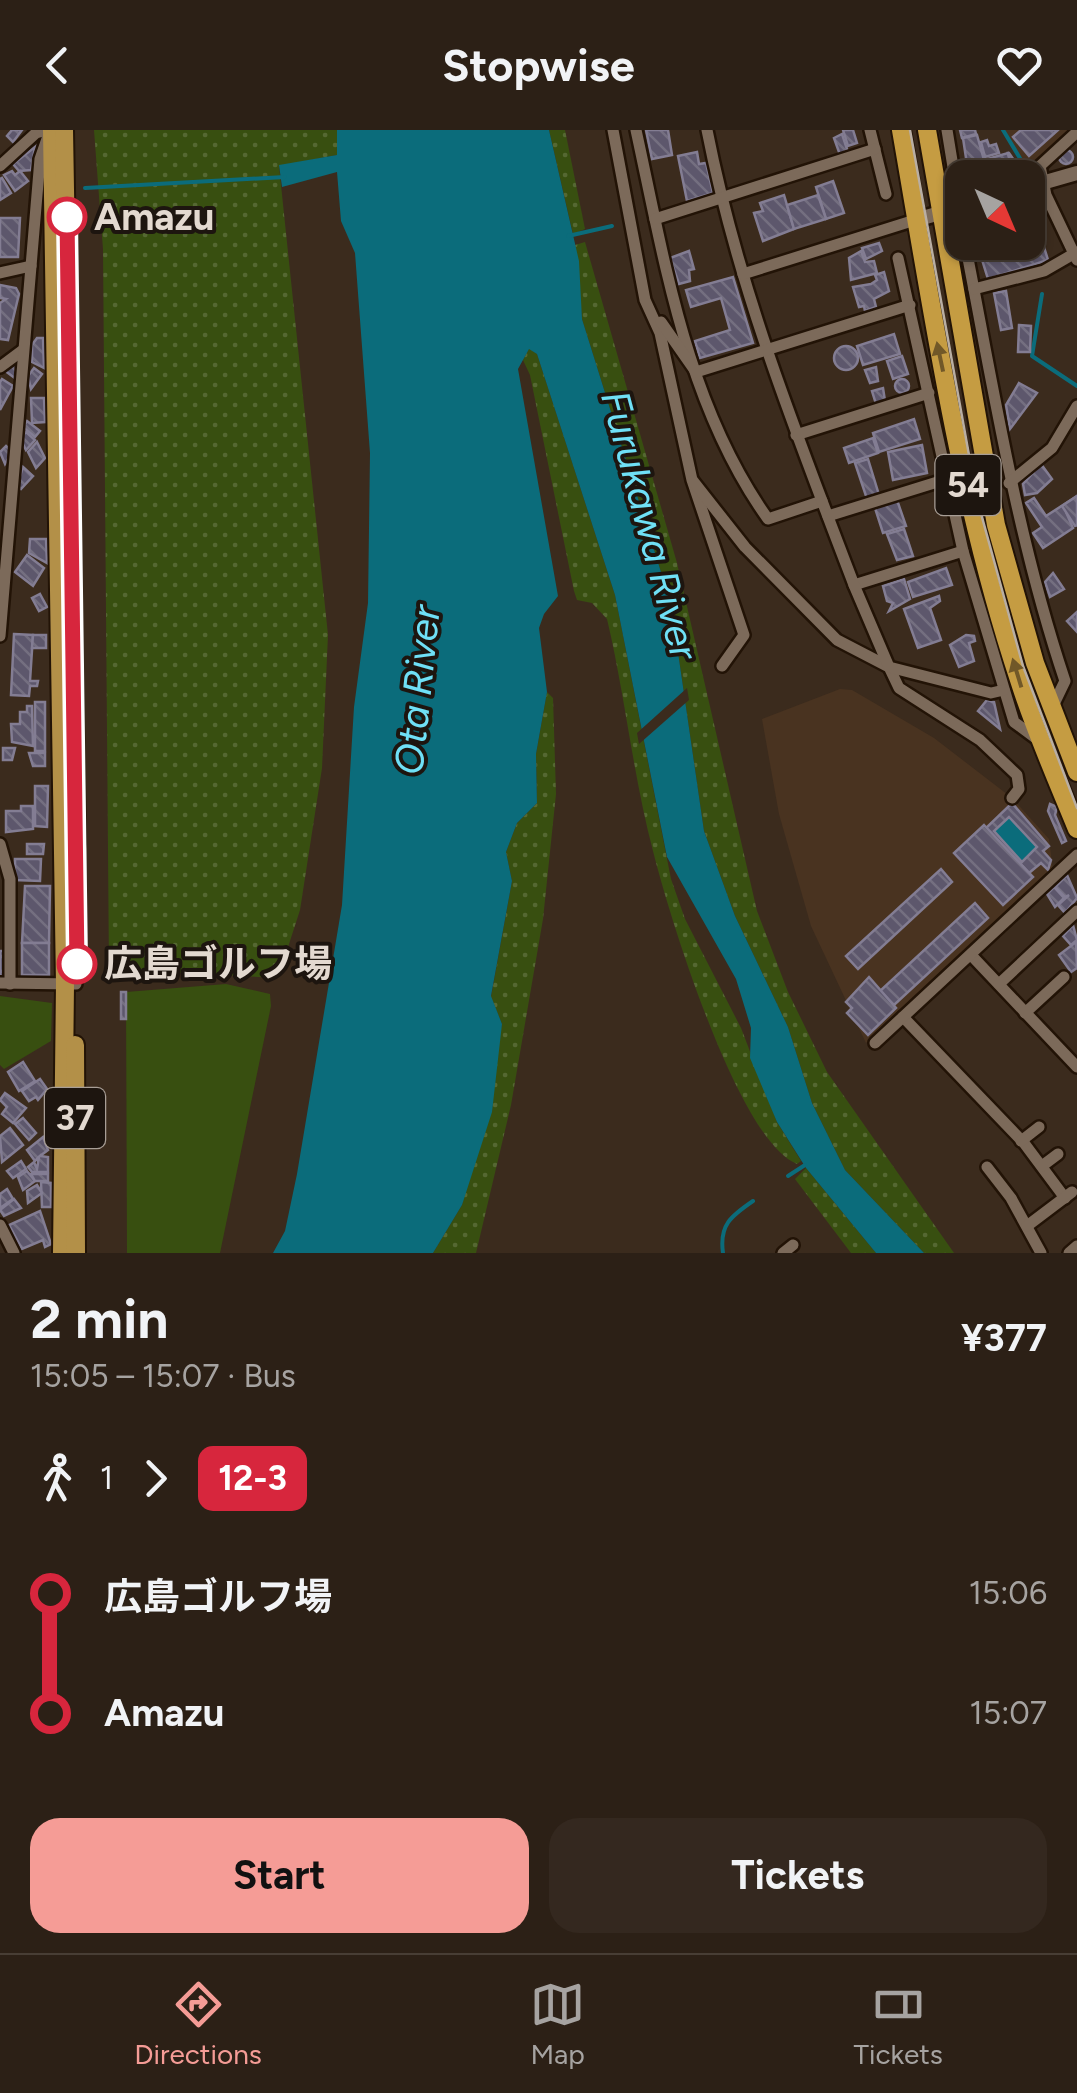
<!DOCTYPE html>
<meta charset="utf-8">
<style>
:root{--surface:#2c2016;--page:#34281f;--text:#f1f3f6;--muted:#a6a3a1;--line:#483e35;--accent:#f59c96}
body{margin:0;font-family:Figtree,"Noto Sans JP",sans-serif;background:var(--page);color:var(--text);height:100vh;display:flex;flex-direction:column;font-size:38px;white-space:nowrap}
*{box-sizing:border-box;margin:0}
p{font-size:32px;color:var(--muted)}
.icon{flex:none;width:55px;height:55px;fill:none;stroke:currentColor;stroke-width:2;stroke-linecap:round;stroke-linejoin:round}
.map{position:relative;height:1123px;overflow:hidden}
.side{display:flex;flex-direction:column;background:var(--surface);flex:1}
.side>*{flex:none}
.badge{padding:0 20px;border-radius:15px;font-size:35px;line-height:65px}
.needle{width:65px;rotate:136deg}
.controls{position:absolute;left:945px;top:30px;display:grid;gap:20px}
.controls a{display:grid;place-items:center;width:100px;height:100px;border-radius:20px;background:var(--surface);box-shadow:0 2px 8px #0004,0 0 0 2px var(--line);font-size:50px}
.map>.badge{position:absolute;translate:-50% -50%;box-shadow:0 0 0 5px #fff}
.legs{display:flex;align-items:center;gap:15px;height:110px;padding:0 30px;font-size:32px}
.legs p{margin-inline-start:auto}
.summary{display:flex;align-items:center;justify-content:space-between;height:170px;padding:0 30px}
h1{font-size:55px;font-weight:700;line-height:75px}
.cta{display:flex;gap:20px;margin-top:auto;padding:20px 30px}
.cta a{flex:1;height:115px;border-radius:30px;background:var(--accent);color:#111;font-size:40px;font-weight:700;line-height:115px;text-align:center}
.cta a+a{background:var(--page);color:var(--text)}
ul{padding:0 30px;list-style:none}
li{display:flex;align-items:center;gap:35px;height:120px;font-size:38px}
li i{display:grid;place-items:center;width:15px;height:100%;margin:0 12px;background:currentColor}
li i::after{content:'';width:25px;height:25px;margin:-12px;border:8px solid;border-radius:50%;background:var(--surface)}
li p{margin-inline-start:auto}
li:first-child i{background:linear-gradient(#0000 50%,currentColor 0)}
li:last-child i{background:linear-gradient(currentColor 50%,#0000 0)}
header{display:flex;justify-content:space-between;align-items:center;height:130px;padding:0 30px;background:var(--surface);font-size:45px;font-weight:700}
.menu{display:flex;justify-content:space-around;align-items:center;height:140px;border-top:2px solid var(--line);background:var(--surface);font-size:28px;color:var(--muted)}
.menu a{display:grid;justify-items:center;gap:5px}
.menu .current{color:var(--accent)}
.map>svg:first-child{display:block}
</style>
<header><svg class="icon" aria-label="back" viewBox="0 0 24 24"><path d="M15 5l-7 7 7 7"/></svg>Stopwise<svg class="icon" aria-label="heart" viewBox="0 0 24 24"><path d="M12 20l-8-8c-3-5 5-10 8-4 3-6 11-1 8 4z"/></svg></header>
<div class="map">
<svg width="1077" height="1123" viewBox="0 0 1077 1123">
<defs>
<pattern id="grass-dots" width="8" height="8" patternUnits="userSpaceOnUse" patternTransform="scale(2.5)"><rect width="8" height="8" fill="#384f10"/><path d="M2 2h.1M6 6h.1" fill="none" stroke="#556832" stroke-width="1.8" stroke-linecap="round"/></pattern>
<pattern id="building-back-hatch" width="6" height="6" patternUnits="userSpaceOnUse" patternTransform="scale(2.5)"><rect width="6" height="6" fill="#5d576c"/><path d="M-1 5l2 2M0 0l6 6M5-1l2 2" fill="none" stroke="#746f80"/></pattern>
</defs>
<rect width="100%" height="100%" fill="#3b2b1d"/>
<g fill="#493320">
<polygon points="1005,0 1075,0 1029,41"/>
<polygon points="840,559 852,560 934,608 1012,668 1049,709 1053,741 866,913 811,796 779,684 762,589"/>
</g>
<g fill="url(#grass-dots)">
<polygon points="94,0 337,0 337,25 279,36 328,505 322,638 300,780 278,848 109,839 103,119"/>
<polygon points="549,0 565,0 585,99 573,104"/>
<polygon points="585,112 677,433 757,781 788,862 827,942 954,1123 924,1123 845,1040 812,973 788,897 735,786 704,701 671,474 582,189 575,115"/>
<path d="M529 218 537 224 615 465 671 749 685 789 741 898 777 992 801 1031 797 1034C738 1011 669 785 653 721 633 645 625 565 607 489L592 473 577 470 574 461 530 245 523 230Z"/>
<polygon points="547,562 553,568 556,664 543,789 511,975 476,1123 433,1123 462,1075 502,894 491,867 512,751 506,722 517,693 537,673 536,624"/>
<polygon points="806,1038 876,1123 851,1123 795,1049"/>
</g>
<g fill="#384f10">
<polygon points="226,854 270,864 271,876 220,1123 127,1123 126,862"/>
<polygon points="0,866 52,873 51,911 4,939 0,935"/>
</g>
<g fill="#0b6c7b">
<polygon points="337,0 549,0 579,131 582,189 671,474 704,701 735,786 788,897 812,973 845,1040 924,1123 876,1123 806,1038 777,992 750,928 751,898 736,849 667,727 615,465 537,224 529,219 518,239 558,466 544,484 539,498 547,562 536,624 537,673 517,693 506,722 512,751 491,866 502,894 492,982 462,1075 433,1123 273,1123 285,1101 297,1044 342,775 354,577 368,473 370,323 355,123 341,91 337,42 282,57 279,35 337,25"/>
<polygon points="1009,687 1037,717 1022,732 994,701"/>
</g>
<polygon fill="#3b2b1d" points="687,558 689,570 639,614 637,603"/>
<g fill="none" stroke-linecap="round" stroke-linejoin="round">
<g stroke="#0b6c7b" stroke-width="4">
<polyline points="1003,0 1027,40"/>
<polyline points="85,58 285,47"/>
<polyline points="568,106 612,96"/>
<polyline points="1042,164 1032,226 1077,256"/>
<polyline points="788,1046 805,1035"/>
<path d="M723 1123C719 1095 731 1086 753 1071"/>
</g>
</g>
<g fill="url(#building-back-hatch)" stroke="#837d93" stroke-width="2.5" fill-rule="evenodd">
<polygon points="22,0 13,12 7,6 12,0"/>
<polygon points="646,0 668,0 672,25 652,29"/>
<polygon points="843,0 853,0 857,13 848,16"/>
<polygon points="960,0 975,0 976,4 962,8"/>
<polygon points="1021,0 1058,0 1029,26 1013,7"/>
<polygon points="842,4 848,22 840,25 834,8"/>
<polygon points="977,5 984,30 1008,23 1014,48 969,48 963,8"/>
<polygon points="987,10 989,16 996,14 999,23 985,27 981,12"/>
<polygon points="35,17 31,40 19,41 13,34"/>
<circle cx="1066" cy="27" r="7"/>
<polygon points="697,22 699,34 706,33 713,63 687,71 678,26"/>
<polygon points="1008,23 1009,23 1025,46 1014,48"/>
<polygon points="12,41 15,45 20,41 28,51 15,61 4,45"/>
<polygon points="2,48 11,63 0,70 0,49"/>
<polygon points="833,51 844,83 826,89 816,57"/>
<polygon points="784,65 794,99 763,111 754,83 763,81 760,73"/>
<polygon points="818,65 826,89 794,99 787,75"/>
<polygon points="0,88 20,88 18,127 0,127"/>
<polygon points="1039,101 1048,130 988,149 979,120 1003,112 1028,112 1028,105"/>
<polygon points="879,113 882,121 866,129 862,118"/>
<polygon points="689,121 694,139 689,140 690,151 679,154 670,128"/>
<polygon points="861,121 865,132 874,131 877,143 851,150 849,128"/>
<polygon points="884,142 889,161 874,169 876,177 865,181 864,176 859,177 853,157 871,154 877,150 875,145"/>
<polygon points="733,147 753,213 700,228 695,211 730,200 721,168 691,177 686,160"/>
<polygon points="0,155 16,158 19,164 8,210 0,209 0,173 6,169 0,168"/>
<polygon points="1006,161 1012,198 1001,200 994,163"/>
<polygon points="1019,195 1031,196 1030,222 1018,222"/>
<polygon points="894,204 900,224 863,235 857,216"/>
<polygon points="37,208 43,208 44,238 32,232 32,215"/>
<circle cx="846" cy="228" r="12"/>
<polygon points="902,226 908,244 893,249 887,231"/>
<polygon points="18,230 16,249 4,240"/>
<polygon points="876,237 878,251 870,253 865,240"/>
<polygon points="34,238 42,244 31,259 28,246"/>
<circle cx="902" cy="256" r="7"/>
<polygon points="2,249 13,256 0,280 0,252"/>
<polygon points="1019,253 1037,263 1010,299 1006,275"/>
<polygon points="883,258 885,271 876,274 872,261"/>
<polygon points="31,268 44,268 45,292 32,293"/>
<polygon points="914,289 920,309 879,322 873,303"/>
<polygon points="27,291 40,301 35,307 23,297"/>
<polygon points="26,302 35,310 26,320 20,308"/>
<polygon points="873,308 878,323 849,333 844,318"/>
<polygon points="37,312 45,328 36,338 28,322"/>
<polygon points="922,315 927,343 893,350 888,322"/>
<polygon points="6,316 12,322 5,334 0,322"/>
<polygon points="868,329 879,365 867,369 855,333"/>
<polygon points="1041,334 1052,349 1037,363 1025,365 1023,354"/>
<polygon points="23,337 33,346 21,359 17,355"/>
<polygon points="1077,366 1077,395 1066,382 1073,398 1043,418 1033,403 1042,397 1026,373 1034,368 1046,386"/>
<polygon points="1077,366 1077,395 1075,396 1062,376"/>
<polygon points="897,370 906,396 883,403 875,378"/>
<polygon points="904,399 913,426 897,430 887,404"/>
<polygon points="30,409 46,409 47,433 29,423"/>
<polygon points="27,425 44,438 33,456 15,442"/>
<polygon points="946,438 952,455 913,467 908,452"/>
<polygon points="1053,443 1064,459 1050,467 1045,452"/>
<polygon points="904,449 910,469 889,481 893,473 887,471 883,456"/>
<polygon points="40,464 47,477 39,481 32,468"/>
<polygon points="939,466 940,471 930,478 941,510 918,518 904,479"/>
<polygon points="1077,482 1077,502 1067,491"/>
<polygon points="14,504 33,505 30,551 38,551 37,556 30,556 29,566 11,565"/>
<polygon points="33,505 46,505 46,518 32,518"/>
<polygon points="966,505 974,506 975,511 969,513 974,531 959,537 950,515"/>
<polygon points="987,570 994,572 1000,599 978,581"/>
<rect x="35" y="572" width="10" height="49"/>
<polygon points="27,576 32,576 33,616 12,612 11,594 20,594 20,582 27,582"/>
<polygon points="3,618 15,618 12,630 3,630"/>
<polygon points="29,623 45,623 45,636 33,636"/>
<polygon points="35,656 48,656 47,697 35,696"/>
<path d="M1012 673 1049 716 1043 721 1051 730 1048 740 1041 733 1029 743 986 698ZM1009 687 1037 717 1022 732 994 701Z"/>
<polygon points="1050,674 1057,677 1055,685 1066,711 1062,713 1048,681"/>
<polygon points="21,676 33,676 33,699 6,702 6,681 21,681"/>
<polygon points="984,695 1033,747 1003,775 954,723"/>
<polygon points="27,714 44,714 43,724 27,724"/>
<polygon points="15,729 41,729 40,751 15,750"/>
<polygon points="941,739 952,752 858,839 846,826"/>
<polygon points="1067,745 1077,768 1065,783 1058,775 1069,765 1065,767 1055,757"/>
<polygon points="25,756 50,756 49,813 22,813"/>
<polygon points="1054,757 1064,768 1055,777 1047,764"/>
<polygon points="975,773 988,788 894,875 880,861"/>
<polygon points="1073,795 1077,810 1071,815 1063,806"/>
<polygon points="1076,812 1077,838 1071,842 1059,825"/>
<rect x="22" y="813" width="27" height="32"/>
<rect x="0" y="821" width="5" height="25"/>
<polygon points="869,847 896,878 868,905 847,883 852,878 846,872"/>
<rect x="121" y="862" width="5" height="27"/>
<polygon points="23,932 35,951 19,961 8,942"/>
<polygon points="40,949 47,959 38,970 36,967 29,971 22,961"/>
<polygon points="5,963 26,978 13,993 2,984 7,977 0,970"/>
<polygon points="23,988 36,1003 29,1010 15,994"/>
<polygon points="10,998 23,1015 2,1032 0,1006"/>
<polygon points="43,1007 48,1020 40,1026 48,1027 48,1042 32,1042 28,1037 34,1032 37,1039 39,1027 35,1031 27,1020"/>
<polygon points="21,1031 26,1039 13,1048 7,1041"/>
<polygon points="27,1041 35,1051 23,1060 18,1047"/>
<polygon points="31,1044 48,1044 48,1051 35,1051"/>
<polygon points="41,1052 51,1053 51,1077 42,1077"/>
<polygon points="37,1055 42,1063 28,1073 27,1061"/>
<polygon points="7,1059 13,1069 0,1078 0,1064"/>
<polygon points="14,1069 21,1078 4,1086 0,1080"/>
<polygon points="40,1081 51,1114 45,1117 43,1110 22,1119 9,1095"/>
</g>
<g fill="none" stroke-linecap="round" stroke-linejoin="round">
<g stroke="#221306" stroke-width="16">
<g id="minor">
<polyline points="613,0 645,170 660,203 692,350 744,505 722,536"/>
<path d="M636 0C665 133 687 276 768 389L822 371"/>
<path d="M707 0C738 158 797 305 854 455L963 421"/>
<polyline points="870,0 886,64"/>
<polyline points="947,0 954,43"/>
<polyline points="1077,2 1040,36 1046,65 1077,130"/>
<polyline points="0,36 36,3 46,0"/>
<polyline points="655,89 875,19"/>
<path d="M965 113C994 261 1017 408 1065 551L1052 578"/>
<polyline points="898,128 963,421 1014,592 1037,609"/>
<polyline points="0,143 31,136"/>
<polyline points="743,144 915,90"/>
<polyline points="974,159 1044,141 1077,122"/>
<polyline points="661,192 696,242 910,175"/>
<polyline points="0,237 23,220"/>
<polyline points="796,305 929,263"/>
<polyline points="693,351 745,417 837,510 889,537 899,558 980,610 1017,645 1019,659 1012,668"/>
<polyline points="1009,353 1052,318 1077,276"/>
<polyline points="828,386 947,349 951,353"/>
<polyline points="854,455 889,537 991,563 1004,560"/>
<polyline points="0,506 40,29 49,3"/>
<polyline points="0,714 10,749 10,854"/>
<polyline points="971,825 1077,937"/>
<polyline points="0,853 76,854"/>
<polyline points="999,854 1077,781"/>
<polyline points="1025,883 1064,847"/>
<polyline points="903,887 1024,1013 1065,1068"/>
<polyline points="875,913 1077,725"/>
<polyline points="1021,1011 1039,997"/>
<polyline points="1042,1036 1058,1024"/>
<polyline points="987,1037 1011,1068 1041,1123"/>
<polyline points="0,1095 14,1123"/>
<polyline points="1027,1096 1072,1062"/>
<polyline points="783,1123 793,1115"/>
<polyline points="1069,1123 1077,1116"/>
</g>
</g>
<g stroke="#221306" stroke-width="19">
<g id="tertiary">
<polyline points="1028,57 1077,43"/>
<polyline points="915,90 962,77"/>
</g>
</g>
<g stroke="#221306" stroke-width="22">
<g id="primary">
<polyline points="52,0 65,854 62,1123"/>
<polyline points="64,0 76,714"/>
<polyline points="75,915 76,1123"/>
</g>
</g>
<g stroke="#221306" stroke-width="22">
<g id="trunk">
<path d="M901 0C933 184 960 372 1019 550 1035 601 1057 650 1077 699"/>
<polyline points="927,0 996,395 1035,533 1077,642"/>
</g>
</g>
<use href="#minor" stroke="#7c6a5a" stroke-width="11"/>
<use href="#tertiary" stroke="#7c6a5a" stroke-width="14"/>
<use href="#primary" stroke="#b39048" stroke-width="18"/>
<use href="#trunk" stroke="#c59c42" stroke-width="18"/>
<polyline stroke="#b9aea3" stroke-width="2.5" points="910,0 977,369 1023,536 1077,678"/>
</g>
<defs><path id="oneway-solid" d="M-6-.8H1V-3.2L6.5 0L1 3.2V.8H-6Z" transform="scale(2.5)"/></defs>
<g fill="#715828">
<use href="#oneway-solid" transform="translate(940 227) rotate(-102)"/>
<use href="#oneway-solid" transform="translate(1017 543) rotate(-107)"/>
</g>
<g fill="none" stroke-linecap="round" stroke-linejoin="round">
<g stroke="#fff" stroke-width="22">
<polyline id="line-1" points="67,87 77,834"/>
</g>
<use href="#line-1" stroke="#d7263d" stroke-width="15"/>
</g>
<g fill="#fff" stroke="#d7263d" stroke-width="5">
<circle cx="67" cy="87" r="18"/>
<circle cx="77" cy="834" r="18"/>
</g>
<g text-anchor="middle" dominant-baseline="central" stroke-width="8" stroke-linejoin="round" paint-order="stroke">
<g fill="#1d150f" stroke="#a89e96" stroke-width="2.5">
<rect x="935.5" y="325" width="65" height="60" rx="8"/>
<rect x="45" y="958" width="60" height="60" rx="8"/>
</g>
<g font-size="35" font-weight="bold" fill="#e3d9d0">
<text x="968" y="355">54</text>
<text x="75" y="988">37</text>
</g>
<g font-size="38" font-weight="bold" fill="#e3d9d0" stroke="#1d150f" text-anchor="start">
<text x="94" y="87">Amazu</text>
<text x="104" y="834">広島ゴルフ場</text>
</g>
<g font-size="40" font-style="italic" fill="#6fe0f6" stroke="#1d150f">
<text transform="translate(650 395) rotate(75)">Furukawa River</text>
<text transform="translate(417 560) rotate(-84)">Ota River</text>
</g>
</g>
</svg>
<div class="controls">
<a><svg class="needle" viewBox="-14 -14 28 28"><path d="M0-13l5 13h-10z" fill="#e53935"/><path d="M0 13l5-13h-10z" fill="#a6a3a1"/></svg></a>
</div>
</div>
<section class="side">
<div class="summary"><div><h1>2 min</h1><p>15:05 – 15:07 · Bus</p></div><b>¥377</b></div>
<div class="legs"><svg class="icon" aria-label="walk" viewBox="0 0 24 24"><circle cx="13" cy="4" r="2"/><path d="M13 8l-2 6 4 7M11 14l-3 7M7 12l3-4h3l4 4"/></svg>1<svg class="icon" aria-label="forward" viewBox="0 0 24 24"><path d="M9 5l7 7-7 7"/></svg><b class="badge" style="background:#d7263d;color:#fff">12-3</b></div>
<ul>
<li><i style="color:#d7263d"></i><b>広島ゴルフ場</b><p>15:06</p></li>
<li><i style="color:#d7263d"></i><b>Amazu</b><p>15:07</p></li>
</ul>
<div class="cta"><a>Start</a><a>Tickets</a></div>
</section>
<nav class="menu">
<a class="current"><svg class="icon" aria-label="directions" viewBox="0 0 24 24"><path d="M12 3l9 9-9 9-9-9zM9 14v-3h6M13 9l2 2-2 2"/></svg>Directions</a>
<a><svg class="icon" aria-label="map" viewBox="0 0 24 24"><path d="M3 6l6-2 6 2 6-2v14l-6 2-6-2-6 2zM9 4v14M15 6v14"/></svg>Map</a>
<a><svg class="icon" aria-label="tickets" viewBox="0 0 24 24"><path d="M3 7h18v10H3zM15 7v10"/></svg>Tickets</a>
</nav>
